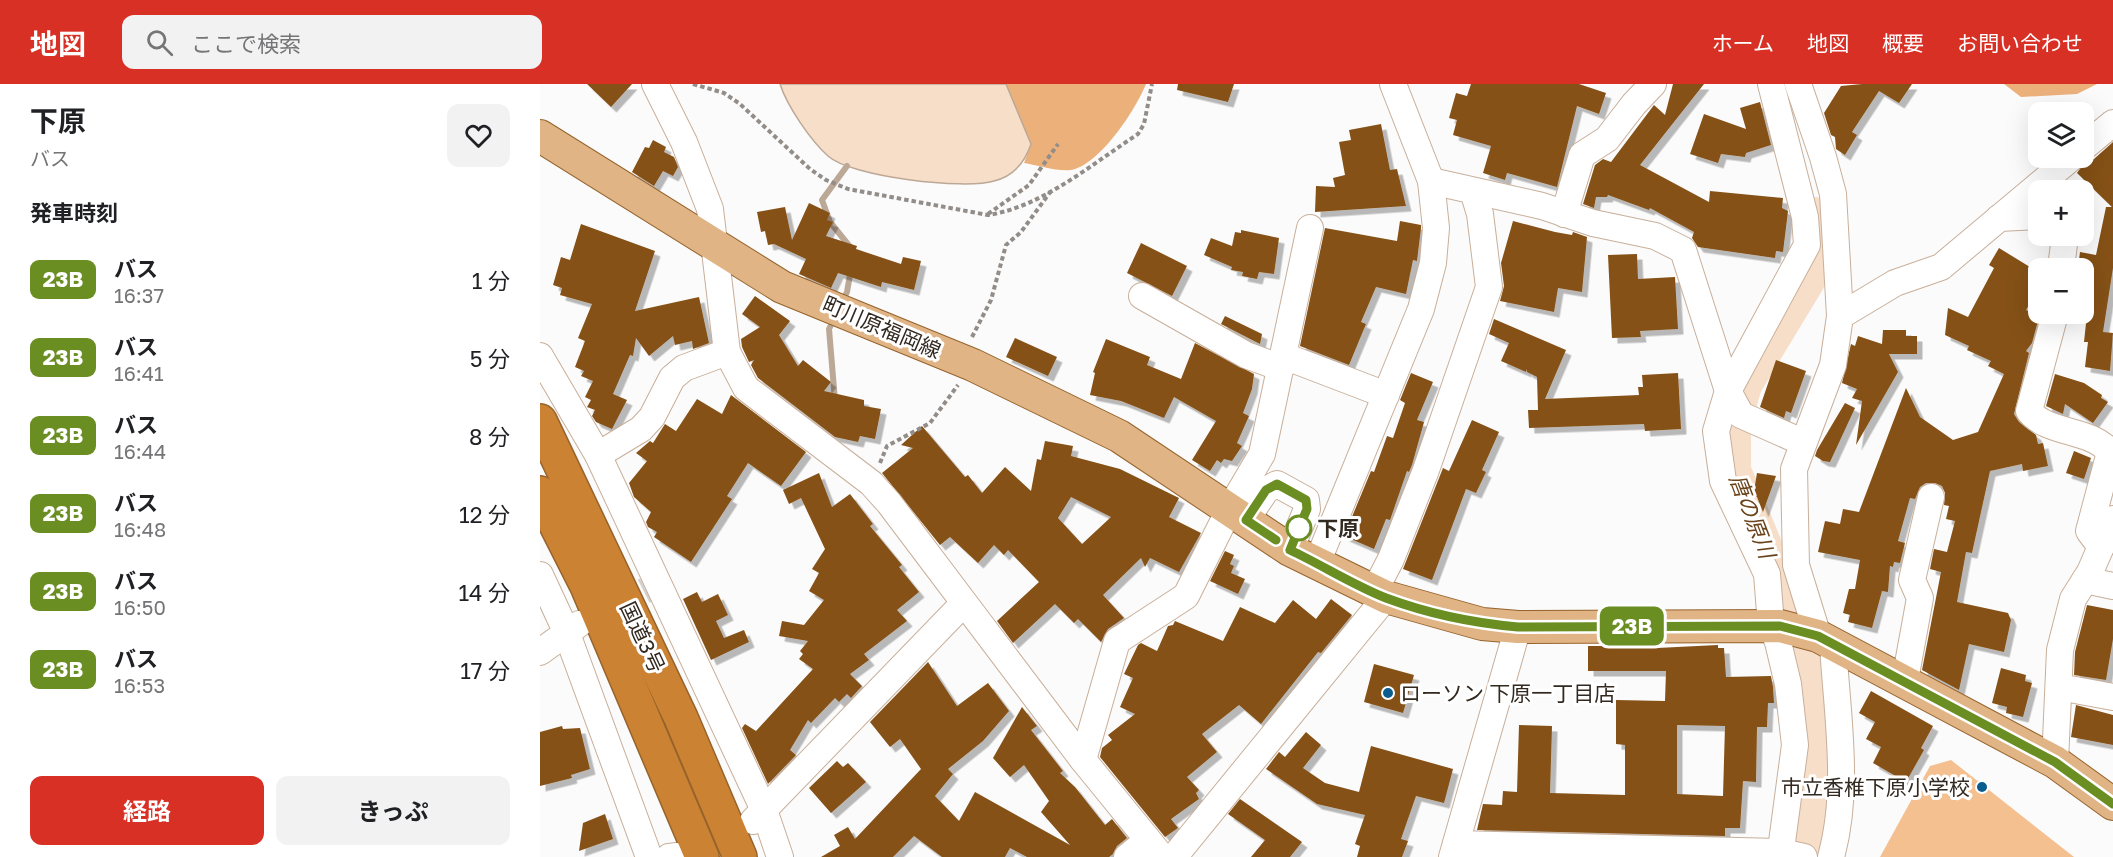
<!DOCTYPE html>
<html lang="ja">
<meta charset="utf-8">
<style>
:root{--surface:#fff;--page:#f2f2f2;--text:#202124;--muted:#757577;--accent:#d93025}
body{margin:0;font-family:"Golos Text","Noto Sans JP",sans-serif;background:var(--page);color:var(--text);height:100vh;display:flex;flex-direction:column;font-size:22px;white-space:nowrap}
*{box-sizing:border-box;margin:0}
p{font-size:20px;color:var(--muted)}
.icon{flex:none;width:33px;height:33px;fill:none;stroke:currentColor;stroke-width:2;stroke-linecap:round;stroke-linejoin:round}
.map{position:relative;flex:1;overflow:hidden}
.details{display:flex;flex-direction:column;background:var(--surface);width:540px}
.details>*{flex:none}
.badge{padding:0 12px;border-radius:9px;font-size:21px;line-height:39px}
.tools{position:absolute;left:1488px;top:18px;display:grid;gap:12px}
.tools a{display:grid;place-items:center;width:66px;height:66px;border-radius:12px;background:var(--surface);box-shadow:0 6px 24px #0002;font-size:30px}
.map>.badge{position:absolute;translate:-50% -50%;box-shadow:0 0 0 3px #fff}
h2{padding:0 30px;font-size:22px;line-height:54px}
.round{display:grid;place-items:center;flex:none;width:63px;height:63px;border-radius:12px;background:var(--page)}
.head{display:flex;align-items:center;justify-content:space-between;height:102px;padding:0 30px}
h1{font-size:28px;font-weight:700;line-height:45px}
.cta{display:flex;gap:12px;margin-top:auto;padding:12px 30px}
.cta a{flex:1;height:69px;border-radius:12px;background:var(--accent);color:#fff;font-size:24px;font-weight:700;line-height:69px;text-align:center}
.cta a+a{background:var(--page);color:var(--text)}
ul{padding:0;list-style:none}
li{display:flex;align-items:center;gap:18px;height:78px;padding:0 30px}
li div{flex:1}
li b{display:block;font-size:22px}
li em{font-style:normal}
li .badge{min-width:66px;font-weight:700;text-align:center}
header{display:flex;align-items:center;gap:36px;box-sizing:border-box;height:84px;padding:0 30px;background:var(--accent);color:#fff}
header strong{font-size:28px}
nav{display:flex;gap:33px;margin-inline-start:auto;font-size:21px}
.search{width:420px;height:54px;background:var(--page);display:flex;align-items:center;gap:15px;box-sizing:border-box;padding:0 21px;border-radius:12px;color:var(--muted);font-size:22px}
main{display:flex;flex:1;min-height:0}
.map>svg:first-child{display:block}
</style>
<header>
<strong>地図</strong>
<div class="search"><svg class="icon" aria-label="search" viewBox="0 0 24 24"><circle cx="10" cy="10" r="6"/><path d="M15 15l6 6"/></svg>ここで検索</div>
<nav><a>ホーム</a><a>地図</a><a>概要</a><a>お問い合わせ</a></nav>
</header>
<main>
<section class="details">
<div class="head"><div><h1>下原</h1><p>バス</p></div><a class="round"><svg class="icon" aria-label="heart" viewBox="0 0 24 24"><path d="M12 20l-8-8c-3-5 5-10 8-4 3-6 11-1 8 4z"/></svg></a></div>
<h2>発車時刻</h2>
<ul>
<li><span class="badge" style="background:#6b8e23;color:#fff">23B</span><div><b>バス</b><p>16:37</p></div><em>1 分</em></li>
<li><span class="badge" style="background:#6b8e23;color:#fff">23B</span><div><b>バス</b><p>16:41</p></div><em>5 分</em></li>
<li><span class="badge" style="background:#6b8e23;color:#fff">23B</span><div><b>バス</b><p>16:44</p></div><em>8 分</em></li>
<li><span class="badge" style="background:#6b8e23;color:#fff">23B</span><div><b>バス</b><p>16:48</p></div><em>12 分</em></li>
<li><span class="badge" style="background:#6b8e23;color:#fff">23B</span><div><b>バス</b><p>16:50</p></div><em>14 分</em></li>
<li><span class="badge" style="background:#6b8e23;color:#fff">23B</span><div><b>バス</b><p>16:53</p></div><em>17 分</em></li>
</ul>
<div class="cta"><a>経路</a><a>きっぷ</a></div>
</section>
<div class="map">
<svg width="1573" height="773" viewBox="0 0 1573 773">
<defs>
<filter id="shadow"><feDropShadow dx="5.5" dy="5.5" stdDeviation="0" flood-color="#0004"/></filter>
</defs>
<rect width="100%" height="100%" fill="#fbfbfb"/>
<polygon fill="#f4c090" points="1411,676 1534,773 1340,773 1390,682"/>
<g fill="#ecb17b">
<path d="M466 0H606C596 25 560 81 531 86 518 88 497 81 484 79L491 60Z"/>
<polygon points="1464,0 1557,0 1537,10 1481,13"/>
</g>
<path fill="#f7dec9" stroke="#bca896" stroke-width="1.5" d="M240 0H466L491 60C485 78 474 92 454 97 425 106 311 93 288 72 271 57 247 22 240 0Z"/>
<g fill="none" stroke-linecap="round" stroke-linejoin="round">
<g stroke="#bca896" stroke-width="6">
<polyline points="307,82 282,116 290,138 311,164"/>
<polyline points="302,218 307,208 311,185"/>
<polyline points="295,233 289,245 295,317"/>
</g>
<polyline stroke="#f7dec9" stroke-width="36" points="1265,773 1277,735 1269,589 1244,510 1193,386 1193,341 1204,301 1267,197 1275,169 1276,131"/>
</g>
<g fill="#855117" fill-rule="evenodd" filter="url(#shadow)">
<polygon points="47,0 92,0 71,23"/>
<polygon points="638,0 694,0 688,18 637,6"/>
<polygon points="931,0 1039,0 1066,9 1059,30 1037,22 1017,103 967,89 965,96 943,89 951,62 913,51 917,36 909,34 916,9 927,12"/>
<polygon points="1133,0 1164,0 1100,81 1169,118 1170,107 1243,114 1242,124 1248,127 1243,168 1236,167 1235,174 1158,163 1152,154 1154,148 1110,124 1109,126 1068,111 1067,113 1056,113 1054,124 1043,120 1055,81 1063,75 1071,78 1114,21 1125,31"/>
<polygon points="1322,0 1372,0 1359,19 1339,7 1312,48 1317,51 1305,71 1296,65 1295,53 1291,51 1284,29 1301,2"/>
<polygon points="1220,18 1231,61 1206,69 1205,73 1181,70 1178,79 1150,70 1164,30 1206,45 1200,24"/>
<polygon points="841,40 850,86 857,85 866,122 775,128 776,102 795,103 793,94 805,91 799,58 811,56 809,46"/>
<polygon points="113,56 126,63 124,68 134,73 138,83 133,92 123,87 114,102 92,88 105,63 109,64"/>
<polygon points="1573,58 1573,184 1563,248 1573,249 1570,287 1545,283 1548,258 1544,258 1547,230 1545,230 1553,184 1538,184 1540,168 1556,171 1566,123 1572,123 1537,89 1545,78 1554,75"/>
<polygon points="269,119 290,129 287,136 293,138 286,152 317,162 316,165 361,180 363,173 381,177 374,206 342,198 341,203 298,189 291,204 259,190 266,175 234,160 228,161 225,147 221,148 217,128 245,123 252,156"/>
<polygon points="860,137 881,141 881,144 877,177 873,176 866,210 836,203 821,238 826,240 809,281 760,262 785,144 857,157"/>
<polygon points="973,137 1015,148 1032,151 1033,148 1047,153 1042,208 1018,204 1014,228 960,217 964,202 961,179"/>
<polygon points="41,140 115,167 95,227 159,213 169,259 153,265 152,257 135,261 133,252 109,272 96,254 93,272 90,271 73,310 87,316 72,345 56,338 52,332 55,326 47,323 51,316 45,313 53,297 41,292 44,287 35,283 45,257 38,254 52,220 20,211 22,204 13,201 21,173 30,176"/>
<polygon points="701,146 739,154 734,190 719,188 717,195 702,192 703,188 691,186 692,183 664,171 671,154 692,162 695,148 701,149"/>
<polygon points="601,159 647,182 632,212 587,189"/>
<polygon points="1459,164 1498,188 1498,205 1486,226 1499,233 1492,259 1486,267 1489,269 1474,330 1479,338 1496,351 1498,360 1503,359 1508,382 1483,387 1482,380 1450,387 1432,469 1426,468 1417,518 1468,529 1471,536 1464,568 1429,560 1419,606 1382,586 1401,488 1390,485 1394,465 1407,468 1415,437 1406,435 1409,422 1404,421 1405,409 1402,402 1395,399 1386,399 1380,403 1375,415 1370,414 1358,457 1365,459 1360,479 1354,478 1353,483 1350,482 1348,508 1342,507 1332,544 1308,538 1310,531 1303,529 1309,505 1315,505 1320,476 1278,468 1285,437 1300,440 1303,425 1319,428 1366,304 1380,333 1413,356 1438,348 1464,290 1448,282 1451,277 1427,266 1429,262 1405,251 1408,224 1428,233 1454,184 1449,181"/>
<polygon points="1097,170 1098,195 1135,193 1138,245 1100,247 1101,253 1072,254 1068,171"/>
<polygon points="215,212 250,237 239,251 258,282 263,276 291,298 284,307 324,316 324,322 341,325 335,355 320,352 318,358 295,353 218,294 211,281 214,276 209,278 202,263 201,255 220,243 202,230"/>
<polygon points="685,232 722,250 720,260 681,240"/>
<polygon points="954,235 1026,266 1005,315 1099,311 1098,303 1103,303 1102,291 1138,289 1141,345 1105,347 1104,340 989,344 988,326 998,326 997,293 987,288 987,285 986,288 961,277 969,259 949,250"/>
<polygon points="1343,246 1366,246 1366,252 1377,252 1377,270 1349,270 1358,288 1316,361 1322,317 1312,314 1317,305 1302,299 1311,260 1315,262 1318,252 1342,260"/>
<polygon points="475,254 517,273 508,292 466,273"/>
<polygon points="566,255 610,273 607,281 641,295 655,259 714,290 712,305 703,329 709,332 697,359 702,362 692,377 684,375 681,379 677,376 670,387 652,376 676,337 634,313 624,334 581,317 550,311 555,289 553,288"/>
<polygon points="1236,276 1266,287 1251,329 1246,327 1244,334 1220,323"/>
<polygon points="871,289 893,298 877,336 884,338 872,381 869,388 867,387 850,436 846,435 834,465 804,452 831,387 834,388 847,352 853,354 865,319 860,316"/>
<polygon points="1515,290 1544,299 1562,311 1561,314 1568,318 1553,339 1525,320 1523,330 1506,322"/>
<polygon points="191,311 266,368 241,402 208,379 187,412 192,415 151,478 114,453 117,448 108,443 106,438 111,428 94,413 89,399 107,377 96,369 110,357 113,359 125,340 136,347 157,315 182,330"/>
<polygon points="1305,319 1315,324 1290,378 1283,377 1275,372 1277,366"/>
<polygon points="932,336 959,348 942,386 946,388 936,409 926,405 892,496 863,485 903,384 909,387"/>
<path d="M382 342 425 393 428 391 442 409 465 383 491 407 497 375 501 376 505 357 533 362 531 372 580 385 639 414 629 433 661 449 639 488 610 474 605 483 601 474 563 511 584 534 568 545 561 558 538 535 534 539 515 520 473 559 457 537 499 498 468 466 464 471 454 461 438 479 410 453 400 461 342 389 373 364 361 361ZM531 413 571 433 542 460 518 434Z"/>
<polygon points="1534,367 1551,374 1544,395 1526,389"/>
<polygon points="279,389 292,423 310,410 333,440 330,442 362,481 359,483 379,508 357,526 367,537 324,570 329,576 310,590 322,602 311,614 307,610 299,618 295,614 271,639 268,636 250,666 256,671 228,700 202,644 205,640 216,647 273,585 259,575 263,570 260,567 268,557 239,552 242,537 264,541 284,516 269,507 279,489 272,485 285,465 261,414 249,420 243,406"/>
<polygon points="1217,389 1236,392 1223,428 1217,413 1213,413"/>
<polygon points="685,467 694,471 690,480 694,482 691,489 705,495 698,510 670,497"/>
<polygon points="157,508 162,518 178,510 188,531 176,537 184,554 204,546 209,558 171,576 143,515"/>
<polygon points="791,515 812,531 781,569 778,568 721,640 699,621 662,650 677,668 647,693 659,706 656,709 659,715 631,735 638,744 625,753 560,673 562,664 572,656 568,651 595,630 580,623 593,594 584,590 598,561 601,559 617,567 628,542 633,541 635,537 683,557 700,523 735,539 753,516 776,535"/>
<polygon points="1547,521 1573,526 1573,555 1566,596 1534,591 1535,568"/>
<path d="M1178 561V564H1184L1186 593 1231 592 1233 603 1234 619H1228L1227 643H1217L1216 698 1203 697 1200 744H1185V752L937 746 943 720 962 721 963 707 977 708 979 641 1012 642 1010 709 1085 711V661L1076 660V616L1125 617 1126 587H1048V562H1117V564ZM1137 641 1185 642 1183 712 1137 710Z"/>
<polygon points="388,578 417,622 448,599 469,627 443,657 408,685 413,690 395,712 419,737 435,708 530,761 501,728 509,717 484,681 470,693 453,674 482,623 497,642 491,646 523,687 520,689 535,703 565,741 572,735 587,754 577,762 573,770 569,773 487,773 470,764 465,773 402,773 374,752 353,773 281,773 300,762 294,751 308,743 315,755 381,685 360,655 350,663 330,638"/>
<polygon points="834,580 874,591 863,629 824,618"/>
<polygon points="1461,584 1486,591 1485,597 1492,599 1483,633 1466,629 1467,623 1452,619"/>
<polygon points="1331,607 1393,642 1381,664 1384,666 1366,698 1333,679 1341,663 1326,655 1335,638 1319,629"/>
<polygon points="1536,621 1573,631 1573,661 1531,653"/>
<polygon points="22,642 23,645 40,644 50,685 31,691 32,694 0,702 0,648"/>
<polygon points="766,648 781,661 763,684 785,699 819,708 831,662 913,685 904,719 876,712 861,755 868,757 862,773 817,773 820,762 815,760 825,731 777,720 726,685 739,668 745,673"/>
<polygon points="297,677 303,683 308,679 326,698 291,729 269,704"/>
<polygon points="700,715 762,758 750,773 711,773 725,756 688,730"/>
<polygon points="65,730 73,755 39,767 43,739"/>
</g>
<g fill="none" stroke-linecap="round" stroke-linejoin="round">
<polyline stroke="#d3d1cf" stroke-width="26" stroke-dasharray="26 13" stroke-linecap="butt" points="69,525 106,506"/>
<g stroke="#c8af9a" stroke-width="28">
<g id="minor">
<polyline points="115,0 144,58 170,125 187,268 206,304 331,399 349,419 543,676 622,773"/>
<polyline points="1231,0 1265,133 1267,161 1188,307 1176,347 1183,397 1227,490 1231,541 1238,558 1248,600 1255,661 1240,773"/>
<polyline points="1258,0 1283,73 1293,110 1300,232 1293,281 1254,385 1256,481 1278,552"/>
<polyline points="1544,63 1573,39"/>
<polyline points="891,97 1002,122 1053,139 1115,152 1143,166 1188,307 1201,331 1262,358"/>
<polyline points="1024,130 1042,71 1067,55 1094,20 1113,0"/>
<polyline points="1459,134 1498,132"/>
<polyline points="1521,184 1525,152"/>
<polyline points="602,212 706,271 741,284"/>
<path d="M1515 230 1489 327C1508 351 1550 344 1570 368L1549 447 1561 463"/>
<polyline points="1300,232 1355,199 1401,183 1531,74"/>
<polyline points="0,272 58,371 224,726 240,773"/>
<polyline points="744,272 846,311"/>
<polyline points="58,371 101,345 112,333 132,294 144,284 187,268"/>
<polyline points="706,436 726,406 737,400 766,416 767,425 750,466"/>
<polyline points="777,479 881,225 893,179 896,144 891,97 853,0"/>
<polyline points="0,491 26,547 109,773"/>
<polyline points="1545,496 1573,502"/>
<polyline points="834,508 851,475 886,386 949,203 940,130 933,107"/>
<polyline points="0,568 39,540"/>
<polyline points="1362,597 1367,585 1380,514 1372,496 1391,413"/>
<polyline points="1519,603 1573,613"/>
<polyline points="543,676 577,557 646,512 689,426 722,370 770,144"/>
<polyline points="1515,678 1520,566 1533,515 1550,488 1573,435"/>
<polyline points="213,737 423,520"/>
<polyline points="916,760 1241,768 1264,773"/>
<polyline points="129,773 137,772"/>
<polyline points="587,773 608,756"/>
<polyline points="634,773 846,513"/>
<polyline points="912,773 978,543"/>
<path d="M1291 773C1310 705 1297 630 1293 561"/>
</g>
</g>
<g stroke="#96632c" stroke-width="34">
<polyline id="major" points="0,52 242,203 433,281 579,352 750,466 846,513 942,540 978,543 1240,542 1278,552 1515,678 1573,720"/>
</g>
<g stroke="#96632c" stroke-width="36">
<g id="highway">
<polyline points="0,337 141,634 200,773"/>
<polyline points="0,409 47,502 162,773"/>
</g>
</g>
<g stroke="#928d88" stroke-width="4" stroke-dasharray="4.5 3" stroke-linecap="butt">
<path d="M153 0 184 9 200 20 270 85 286 96 308 105 448 131C502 123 552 80 598 50L604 40 612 0"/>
<polyline points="448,130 489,101 518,60"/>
<polyline points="432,253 451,216 466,161 481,148 511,107"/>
<polyline points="340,379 347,362 390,339 418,301"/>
</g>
<use href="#minor" stroke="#fff" stroke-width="26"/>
<use href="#major" stroke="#e0b485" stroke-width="32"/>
<use href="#highway" stroke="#cc8233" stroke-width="33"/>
</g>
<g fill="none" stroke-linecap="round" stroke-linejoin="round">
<g stroke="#fff" stroke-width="14">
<path id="line" d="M736 456 706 436 726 406 737 400 766 416 767 425 750 466C782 481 813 501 846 514 889 530 933 539 978 543L1240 542 1278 552 1515 678 1573 720"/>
</g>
<use href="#line" stroke="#6b8e23" stroke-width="9"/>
</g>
<circle fill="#fff" stroke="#6b8e23" stroke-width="3" cx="759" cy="444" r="12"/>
<g fill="#0b5d8f" stroke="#fff" stroke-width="2">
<circle cx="848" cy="609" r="6"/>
<circle cx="1442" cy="703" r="6"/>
</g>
<g text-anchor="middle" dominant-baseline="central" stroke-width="6" stroke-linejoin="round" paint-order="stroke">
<g font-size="21" fill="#322920" stroke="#fff">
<text transform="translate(342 243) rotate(23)">町川原福岡線</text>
<text transform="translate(103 553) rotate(65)">国道3号</text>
</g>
<g font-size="21" font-weight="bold" fill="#322920" stroke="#fff" text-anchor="start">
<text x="777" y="444">下原</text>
</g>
<g font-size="21" fill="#322920" stroke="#fff" text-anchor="start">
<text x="860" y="609">ローソン 下原一丁目店</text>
<text x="1430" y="703" text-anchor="end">市立香椎下原小学校</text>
</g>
<g font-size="22" font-style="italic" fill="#6a431b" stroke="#fff">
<text transform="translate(1213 432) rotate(69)">唐の原川</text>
</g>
</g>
</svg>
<div class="tools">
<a><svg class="icon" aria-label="layers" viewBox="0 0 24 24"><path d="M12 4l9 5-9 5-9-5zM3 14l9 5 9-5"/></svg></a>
<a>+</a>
<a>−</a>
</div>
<b class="badge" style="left:1092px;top:542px;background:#6b8e23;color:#fff">23B</b>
</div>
</main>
